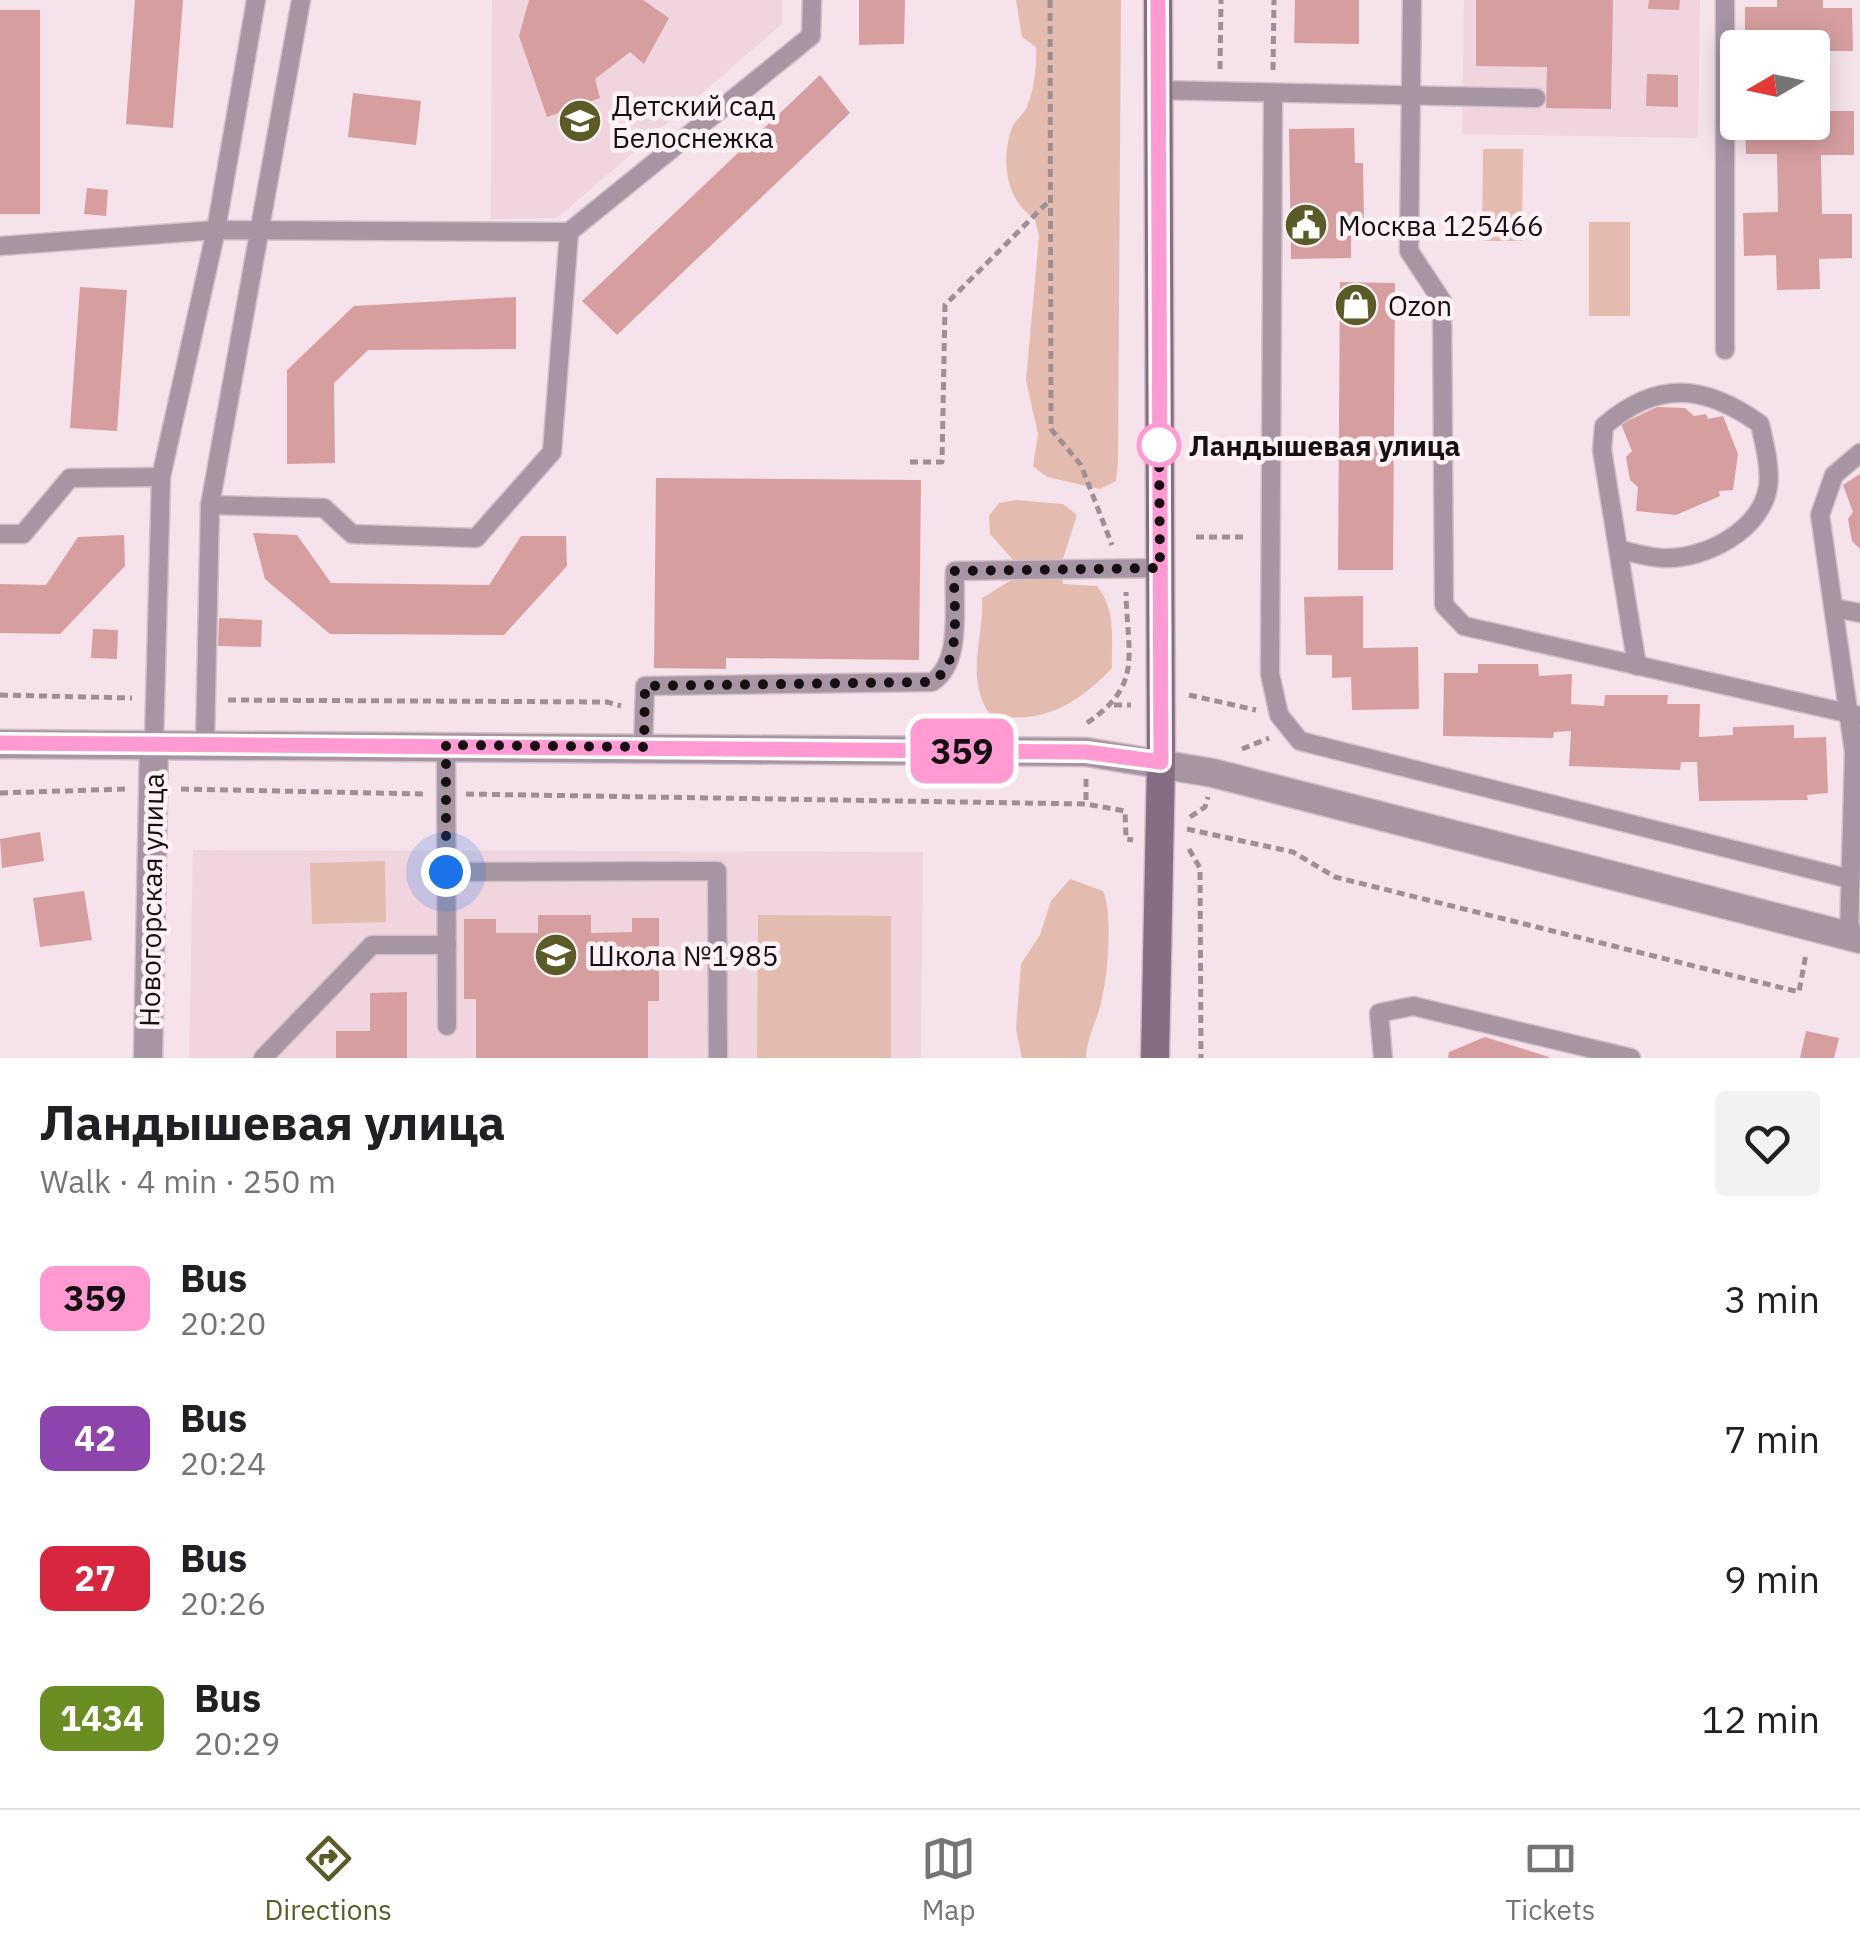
<!DOCTYPE html>
<meta charset="utf-8">
<style>
:root{--surface:#fff;--page:#f2f2f2;--text:#202124;--muted:#757577;--line:#e0e0e0;--accent:#5b5b28}
body{margin:0;font-family:"IBM Plex Sans",sans-serif;background:var(--page);color:var(--text);height:100vh;display:flex;flex-direction:column;font-size:38px;white-space:nowrap}
*{box-sizing:border-box;margin:0}
p{font-size:32px;color:var(--muted)}
.icon{flex:none;width:55px;height:55px;fill:none;stroke:currentColor;stroke-width:2;stroke-linecap:round;stroke-linejoin:round}
.map{position:relative;height:1058px;overflow:hidden}
.side{display:flex;flex-direction:column;background:var(--surface);flex:1}
.side>*{flex:none}
.badge{padding:0 20px;border-radius:15px;font-size:35px;line-height:65px}
.needle{width:65px;rotate:261deg}
.fabs{position:absolute;left:1720px;top:30px;display:grid;gap:20px}
.fabs a{display:grid;place-items:center;width:110px;height:110px;border-radius:10px;background:var(--surface);box-shadow:0 5px 25px #0003;font-size:50px}
.you{position:absolute;width:50px;height:50px;margin:-25px;border:8px solid #fff;border-radius:50%;background:#1a73e8;box-shadow:0 0 0 15px #1a73e833}
.map>.badge{position:absolute;translate:-50% -50%;box-shadow:0 0 0 5px #fff}
.round{display:grid;place-items:center;flex:none;width:105px;height:105px;border-radius:10px;background:var(--page)}
.overview{display:flex;align-items:center;justify-content:space-between;height:170px;padding:0 40px}
h1{font-size:48px;font-weight:800;line-height:75px}
ul{padding:0;list-style:none}
li{display:flex;align-items:center;gap:30px;height:140px;padding:0 40px}
li div{flex:1}
li b{display:block;font-size:38px}
li em{font-style:normal}
li .badge{min-width:110px;font-weight:700;text-align:center}
.dock{display:flex;justify-content:space-around;align-items:center;height:140px;border-top:2px solid var(--line);background:var(--surface);font-size:28px;color:var(--muted)}
.dock a{display:grid;justify-items:center;gap:5px}
.dock .selected{color:var(--accent)}
.map>svg:first-child{display:block}
</style>
<div class="map">
<svg width="1860" height="1058" viewBox="0 0 1860 1058">
<rect width="100%" height="100%" fill="#f6e2ea"/>
<g fill="#f0d4de">
<polygon points="492,0 782,0 782,24 557,218 491,219"/>
<polygon points="1464,0 1700,0 1698,138 1462,134"/>
<polygon points="193,850 923,852 921,1058 189,1058"/>
</g>
<g fill="#e4bcaf">
<path d="M1016 0H1121L1118 462 1116 481 1100 489 1047 477 1033 466 1038 434 1026 380 1039 236 1035 219C1006 201 1000 160 1012 128 1015 121 1022 115 1026 109 1034 92 1037 66 1036 47L1022 37Z"/>
<polygon points="1483,149 1523,149 1522,241 1482,241"/>
<rect x="1589" y="222" width="41" height="94"/>
<path d="M1016 500 1063 504 1077 515 1060 568 1063 584 1097 586C1117 611 1111 638 1112 668 1079 703 1039 728 989 713 965 676 984 640 982 598L1013 579 1015 562 990 534 989 516 999 503Z"/>
<polygon points="385,861 386,922 312,924 310,863"/>
<path d="M1070 879 1103 891C1113 914 1108 972 1102 998 1098 1020 1087 1035 1086 1058H1022L1016 1029 1021 964 1040 935 1051 901Z"/>
<polygon points="758,915 891,916 891,1058 757,1058"/>
</g>
<g fill="#d79ea0">
<polygon points="135,0 183,0 173,128 126,124"/>
<polygon points="529,0 643,0 669,18 644,64 630,52 595,79 600,98 547,117 519,36"/>
<polygon points="859,0 905,0 904,44 859,45"/>
<polygon points="1295,0 1359,0 1359,44 1294,43"/>
<polygon points="1476,0 1613,0 1611,109 1546,108 1547,67 1476,66"/>
<polygon points="1649,0 1680,0 1679,10 1648,9"/>
<polygon points="1777,0 1823,0 1823,8 1852,8 1853,51 1821,51 1822,111 1854,111 1854,155 1821,155 1822,214 1852,214 1852,258 1819,259 1820,289 1777,290 1776,255 1744,256 1743,213 1778,212 1777,154 1746,154 1745,122 1812,122 1812,48 1745,48 1745,7 1777,7"/>
<rect x="0" y="10" width="40" height="204"/>
<polygon points="1647,74 1678,75 1678,107 1646,106"/>
<polygon points="820,75 850,113 617,335 582,301"/>
<polygon points="353,93 421,101 416,145 348,137"/>
<polygon points="1354,128 1355,163 1363,163 1364,225 1351,225 1351,258 1291,259 1289,129"/>
<polygon points="87,188 108,190 106,216 84,214"/>
<polygon points="1340,282 1395,283 1393,570 1338,570"/>
<polygon points="80,287 127,290 117,431 70,428"/>
<polygon points="516,297 516,349 368,350 334,383 335,463 287,464 287,370 354,306"/>
<polygon points="1657,407 1685,408 1694,416 1706,414 1708,419 1723,416 1738,454 1733,490 1719,491 1720,496 1676,515 1636,511 1638,487 1630,480 1626,457 1632,451 1621,424"/>
<polygon points="1860,474 1860,549 1852,541 1848,519 1853,512 1843,485"/>
<polygon points="656,478 921,480 919,660 726,658 726,669 654,668"/>
<polygon points="253,533 297,535 331,583 489,585 521,536 566,536 567,566 504,635 330,634 265,579"/>
<polygon points="124,535 125,566 60,634 0,633 0,584 46,585 78,537"/>
<polygon points="1363,596 1363,648 1418,647 1419,709 1352,710 1351,677 1332,678 1332,655 1306,655 1304,597"/>
<polygon points="219,618 262,620 261,647 218,646"/>
<polygon points="93,629 118,630 117,659 91,658"/>
<polygon points="1478,664 1538,664 1539,676 1572,674 1571,704 1604,706 1605,695 1668,695 1667,704 1700,704 1699,737 1733,735 1733,727 1794,725 1794,738 1826,737 1828,793 1807,795 1808,800 1699,801 1697,762 1681,762 1680,770 1569,766 1571,731 1554,732 1553,738 1443,736 1444,673 1478,673"/>
<polygon points="40,832 44,861 2,868 0,839"/>
<polygon points="84,891 92,940 40,947 33,898"/>
<polygon points="538,915 591,915 591,933 632,932 632,918 659,918 659,1001 648,1001 648,1058 476,1058 476,999 464,999 464,919 496,919 496,933 538,933"/>
<polygon points="407,992 407,1058 336,1058 336,1031 370,1031 370,993"/>
<polygon points="1806,1031 1839,1038 1834,1058 1800,1058"/>
<polygon points="1485,1037 1549,1057 1549,1058 1448,1058 1449,1052"/>
</g>
<g fill="none" stroke-linecap="round" stroke-linejoin="round">
<g stroke="#d2c0c8" stroke-width="21">
<g id="service">
<polyline points="1412,0 1409,251 1442,301 1444,605 1464,626 1860,716"/>
<polyline points="1157,90 1536,98"/>
<polyline points="1273,93 1270,674 1279,715 1300,741 1850,879"/>
<polyline points="0,246 216,230 569,232"/>
<polyline points="1725,350 1725,0"/>
<polyline points="210,505 324,508 352,534 476,538 552,452 569,232 811,36 812,0"/>
<polyline points="0,534 23,534 70,478 161,477"/>
<path d="M1618 549C1633 553 1650 558 1665 558 1706 559 1761 530 1768 487 1771 468 1764 443 1760 424 1704 384 1657 380 1604 426L1602 450 1637 666"/>
<polyline points="1834,608 1860,613"/>
<polyline points="154,742 161,477 216,230 256,0"/>
<polyline points="205,743 210,505 301,0"/>
<polyline points="446,745 447,1026"/>
<path d="M643 747 645 686 932 682C963 662 953 606 955 571L1160 568"/>
<polyline points="446,872 717,871 718,1058"/>
<polyline points="1849,936 1854,752 1820,515 1834,475 1860,453"/>
<polyline points="263,1058 372,945 447,945"/>
<polyline points="1383,1058 1379,1013 1413,1006 1631,1058"/>
</g>
</g>
<g stroke="#d2c0c8" stroke-width="31">
<g id="minor">
<polyline points="0,744 1086,752 1213,773 1860,939"/>
<polyline points="148,1058 154,742"/>
</g>
</g>
<g stroke="#d2c0c8" stroke-width="31">
<polyline id="secondary" points="1155,1058 1161,762 1158,0"/>
</g>
<g stroke="#9e8f95" stroke-width="5" stroke-dasharray="8 5" stroke-linecap="butt">
<polyline points="1050,0 1051,429 1081,465 1112,545"/>
<polyline points="1220,69 1221,0"/>
<polyline points="1273,70 1274,0"/>
<polyline points="910,462 942,462 945,305 1050,200"/>
<polyline points="1196,537 1248,537"/>
<polyline points="0,695 132,698"/>
<polyline points="1189,695 1256,710"/>
<polyline points="228,700 607,702 621,706"/>
<polyline points="1114,705 1131,705"/>
<path d="M1087 723C1144 684 1127 655 1126 592"/>
<polyline points="1242,749 1269,738"/>
<polyline points="1086,779 1086,803"/>
<polyline points="181,789 425,794"/>
<polyline points="0,793 125,789"/>
<polyline points="466,794 1086,804 1125,811 1126,839 1133,840"/>
<polyline points="1190,817 1205,807 1208,797"/>
<polyline points="1187,829 1293,852 1335,877 1799,992 1806,954"/>
<polyline points="1189,849 1200,868 1201,1058"/>
</g>
<use href="#service" stroke="#a795a4" stroke-width="18"/>
<use href="#minor" stroke="#a795a4" stroke-width="28"/>
<use href="#secondary" stroke="#876d83" stroke-width="28"/>
</g>
<g fill="none" stroke-linecap="round" stroke-linejoin="round">
<g stroke="#fff" stroke-width="22">
<polyline id="line" points="0,743 1086,752 1161,762 1158,0"/>
</g>
<use href="#line" stroke="#ff9ad2" stroke-width="15"/>
<path stroke="#171013" stroke-width="10" stroke-dasharray="0 18" d="M446 872V745L644 747 645 686 932 682C964 663 953 605 954 571L1160 568 1159 445"/>
</g>
<defs>
<g id="school-disc" transform="scale(2.25)"><circle r="9.5" fill="#5b5b28" stroke="#fef2f6"/><path d="M0-5L7-2L0 1L-7-2ZM-4 1L0 2.5L4 1V4Q0 6-4 4Z" fill="#fff"/></g>
<g id="civic-disc" transform="scale(2.25)"><circle r="9.5" fill="#5b5b28" stroke="#fef2f6"/><path d="M-.6-6.5H3V-4.5H.6V-3L4-1V1h2V6H-6V1h2V-1L-.6-3ZM-1.2 2.5V6h2.4V2.5Z" fill="#fff"/></g>
<g id="shop-disc" transform="scale(2.25)"><circle r="9.5" fill="#5b5b28" stroke="#fef2f6"/><path d="M-5-2.5h2.3a2.7 3.5 0 0 1 5.4 0H5L5.5 6h-11ZM-1.5-2.5h3a1.5 2.3 0 0 0-3 0Z" fill="#fff"/></g>
</defs>
<g fill-rule="evenodd">
<use href="#school-disc" x="580" y="121"/>
<use href="#civic-disc" x="1306" y="225"/>
<use href="#shop-disc" x="1356" y="305"/>
<use href="#school-disc" x="556" y="955"/>
</g>
<circle fill="#fff" stroke="#ff9ad2" stroke-width="5" cx="1159" cy="445" r="20"/>
<g text-anchor="middle" dominant-baseline="central" stroke-width="9" stroke-linejoin="round" paint-order="stroke">
<g font-size="28" fill="#171013" stroke="#fef2f6" text-anchor="start">
<text x="612" y="105">Детский сад<tspan x="612" dy="32">Белоснежка</tspan></text>
<text x="1338" y="225">Москва 125466</text>
<text x="1388" y="305">Ozon</text>
<text x="588" y="955">Школа №1985</text>
</g>
<g font-size="28" font-weight="bold" fill="#171013" stroke="#fef2f6" text-anchor="start">
<text x="1189" y="445">Ландышевая улица</text>
</g>
<g font-size="28" fill="#171013" stroke="#fef2f6">
<text transform="translate(151 900) rotate(-89)">Новогорская улица</text>
</g>
</g>
</svg>
<div class="fabs">
<a><svg class="needle" viewBox="-14 -14 28 28"><path d="M0-13l5 13h-10z" fill="#e53935"/><path d="M0 13l5-13h-10z" fill="#757577"/></svg></a>
</div>
<div class="you" style="left:446px;top:872px"></div>
<b class="badge" style="left:962px;top:751px;background:#ff9ad2;color:#111">359</b>
</div>
<section class="side">
<div class="overview"><div><h1>Ландышевая улица</h1><p>Walk · 4 min · 250 m</p></div><a class="round"><svg class="icon" aria-label="heart" viewBox="0 0 24 24"><path d="M12 20l-8-8c-3-5 5-10 8-4 3-6 11-1 8 4z"/></svg></a></div>
<ul>
<li><span class="badge" style="background:#ff9ad2;color:#111">359</span><div><b>Bus</b><p>20:20</p></div><em>3 min</em></li>
<li><span class="badge" style="background:#8e44ad;color:#fff">42</span><div><b>Bus</b><p>20:24</p></div><em>7 min</em></li>
<li><span class="badge" style="background:#d7263d;color:#fff">27</span><div><b>Bus</b><p>20:26</p></div><em>9 min</em></li>
<li><span class="badge" style="background:#6b8e23;color:#fff">1434</span><div><b>Bus</b><p>20:29</p></div><em>12 min</em></li>
</ul>
</section>
<nav class="dock">
<a class="selected"><svg class="icon" aria-label="directions" viewBox="0 0 24 24"><path d="M12 3l9 9-9 9-9-9zM9 14v-3h6M13 9l2 2-2 2"/></svg>Directions</a>
<a><svg class="icon" aria-label="map" viewBox="0 0 24 24"><path d="M3 6l6-2 6 2 6-2v14l-6 2-6-2-6 2zM9 4v14M15 6v14"/></svg>Map</a>
<a><svg class="icon" aria-label="tickets" viewBox="0 0 24 24"><path d="M3 7h18v10H3zM15 7v10"/></svg>Tickets</a>
</nav>
